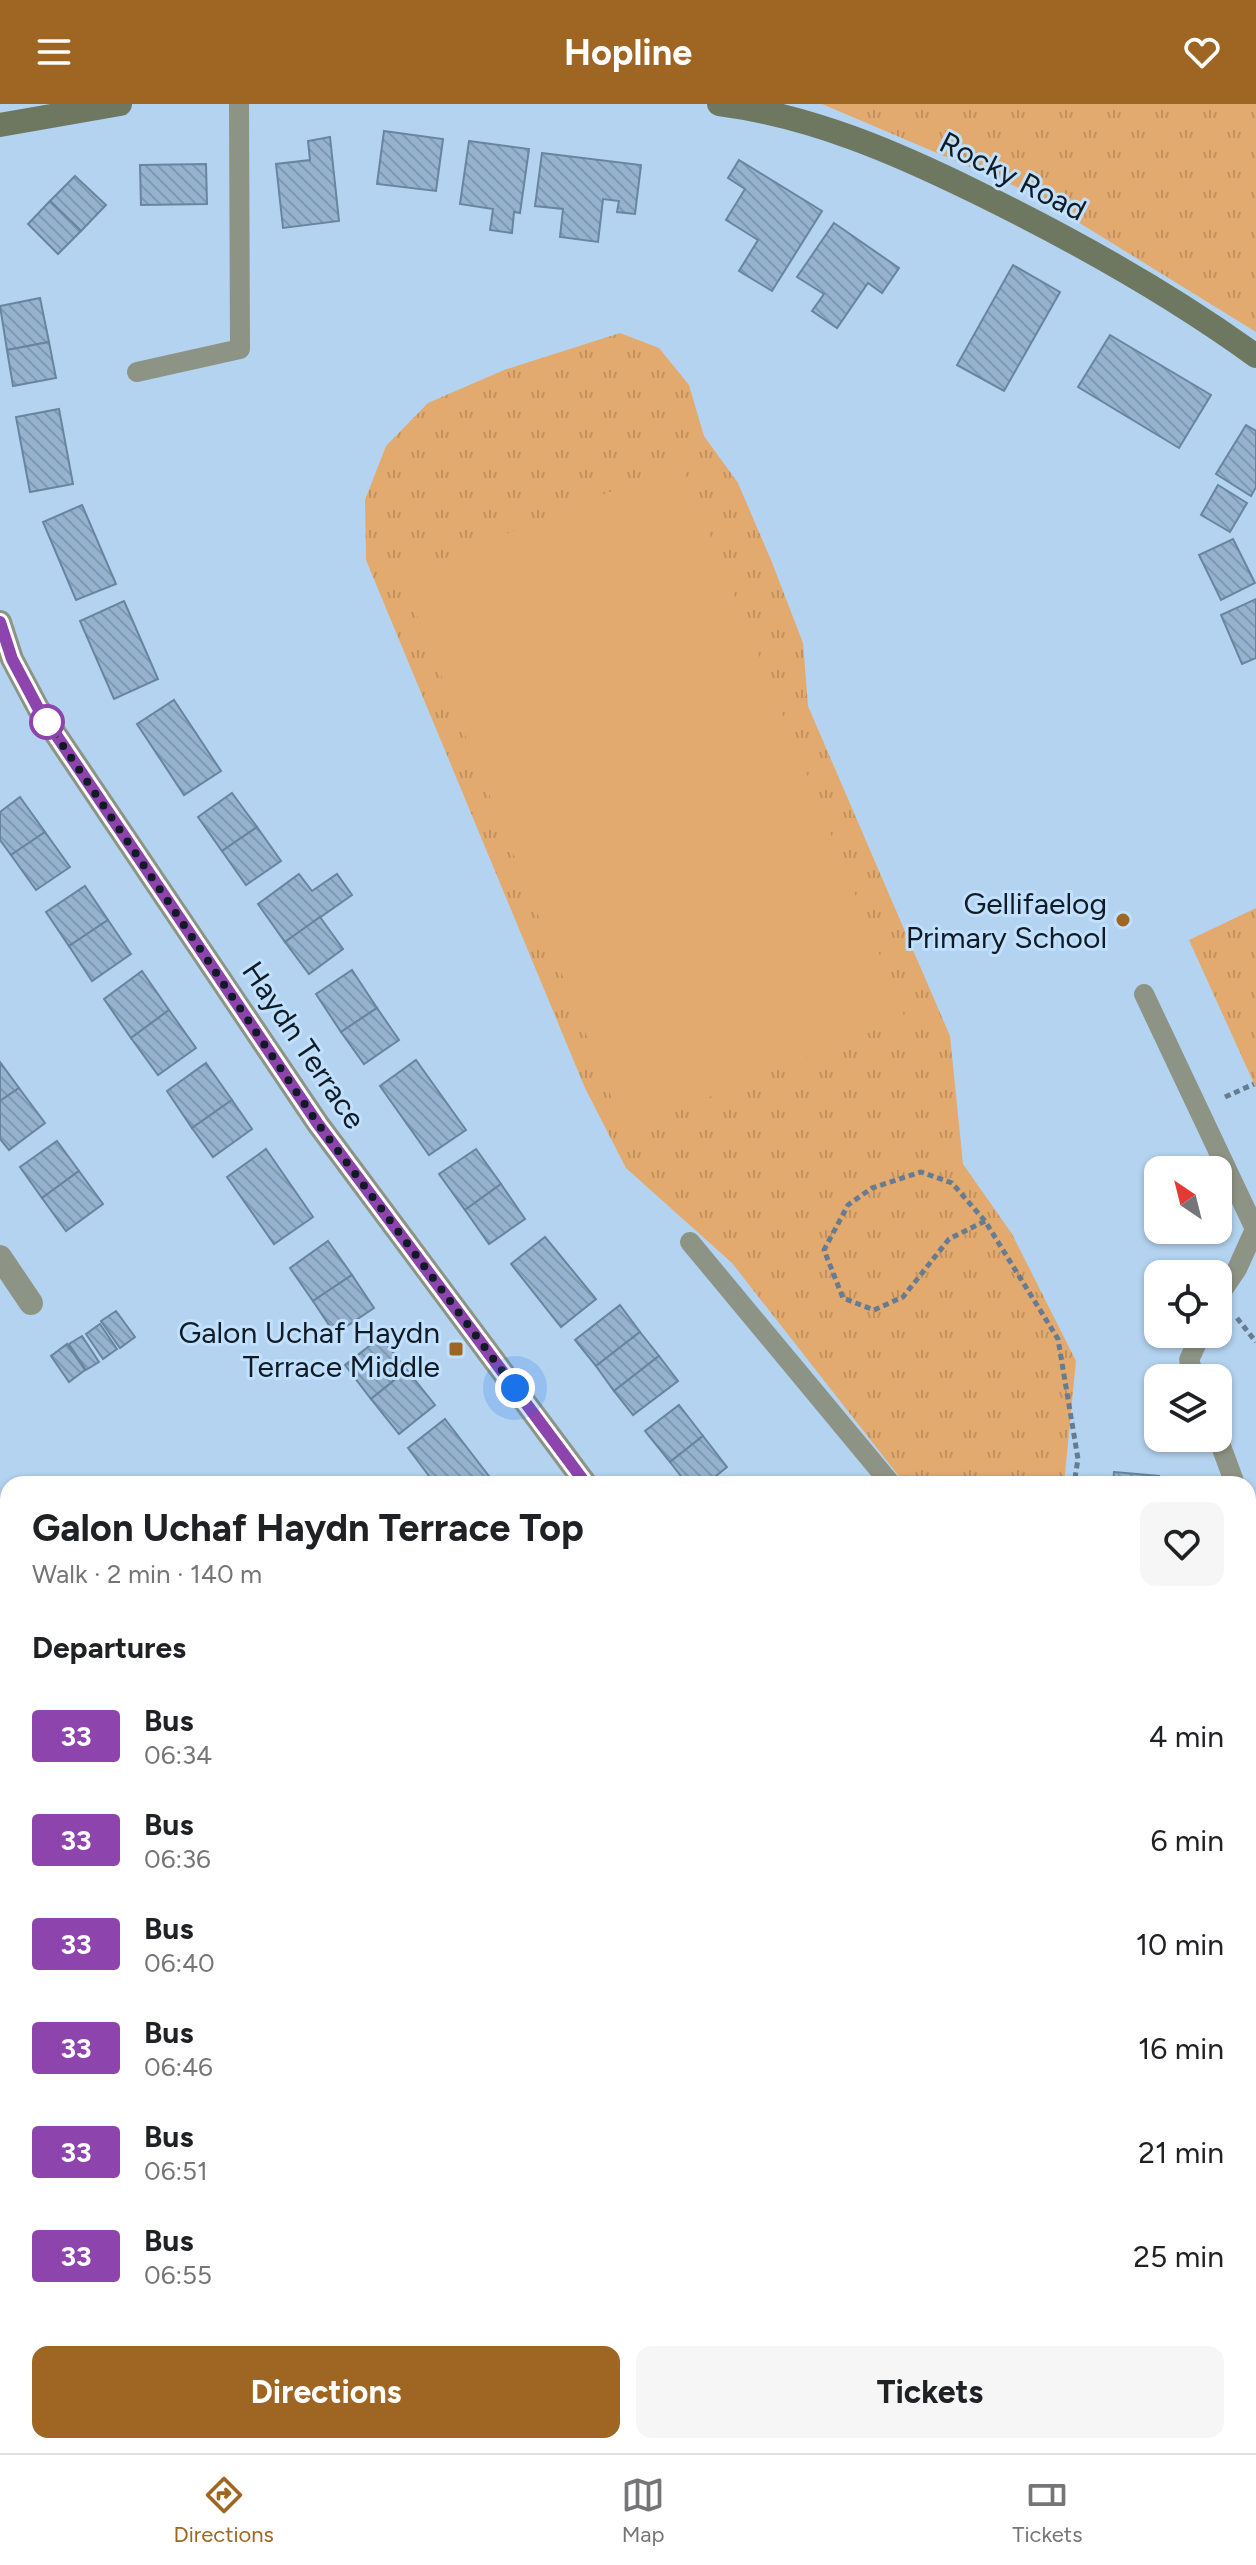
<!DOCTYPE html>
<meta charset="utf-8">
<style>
:root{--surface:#fff;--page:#f6f6f6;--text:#202124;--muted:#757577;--line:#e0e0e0;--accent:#9e6622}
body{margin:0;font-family:Figtree,sans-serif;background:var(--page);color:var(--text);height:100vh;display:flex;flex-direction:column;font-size:30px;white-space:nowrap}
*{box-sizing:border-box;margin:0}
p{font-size:26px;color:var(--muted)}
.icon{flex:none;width:44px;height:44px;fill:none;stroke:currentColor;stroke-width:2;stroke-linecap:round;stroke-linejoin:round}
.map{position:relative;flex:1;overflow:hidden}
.sheet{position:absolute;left:0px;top:1372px;width:1256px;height:978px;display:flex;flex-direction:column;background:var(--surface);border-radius:24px 24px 0 0;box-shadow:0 2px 6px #0004}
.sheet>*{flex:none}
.badge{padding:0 16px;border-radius:6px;font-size:28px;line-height:52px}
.needle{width:52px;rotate:325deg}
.buttons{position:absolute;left:1144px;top:1052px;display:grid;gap:16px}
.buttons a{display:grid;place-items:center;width:88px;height:88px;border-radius:16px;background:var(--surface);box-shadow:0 2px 6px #0004;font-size:40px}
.you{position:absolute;width:40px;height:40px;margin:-20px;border:6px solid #fff;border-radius:50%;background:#1a73e8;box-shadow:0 0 0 12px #1a73e833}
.map>.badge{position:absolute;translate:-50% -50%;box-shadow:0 0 0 4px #fff}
h2{padding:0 32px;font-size:30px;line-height:72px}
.round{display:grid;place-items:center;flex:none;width:84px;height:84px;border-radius:16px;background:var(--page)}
.overview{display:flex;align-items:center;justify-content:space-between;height:136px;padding:0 32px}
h1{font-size:38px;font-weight:700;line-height:60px}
.button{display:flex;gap:16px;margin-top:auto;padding:16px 32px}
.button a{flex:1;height:92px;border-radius:16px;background:var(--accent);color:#fff;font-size:32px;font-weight:700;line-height:92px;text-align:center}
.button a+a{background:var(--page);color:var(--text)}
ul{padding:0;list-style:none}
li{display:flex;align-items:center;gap:24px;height:104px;padding:0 32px}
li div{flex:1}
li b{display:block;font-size:30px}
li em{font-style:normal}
li .badge{min-width:88px;font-weight:700;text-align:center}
header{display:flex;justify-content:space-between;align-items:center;height:104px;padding:0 32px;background:var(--accent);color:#fff;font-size:36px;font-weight:700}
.tab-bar{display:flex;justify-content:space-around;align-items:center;height:112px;border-top:2px solid var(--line);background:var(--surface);font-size:22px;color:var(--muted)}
.tab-bar a{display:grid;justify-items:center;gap:4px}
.tab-bar .on{color:var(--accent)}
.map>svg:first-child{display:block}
</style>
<header><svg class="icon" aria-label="menu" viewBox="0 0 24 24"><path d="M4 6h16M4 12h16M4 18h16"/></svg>Hopline<svg class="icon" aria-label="heart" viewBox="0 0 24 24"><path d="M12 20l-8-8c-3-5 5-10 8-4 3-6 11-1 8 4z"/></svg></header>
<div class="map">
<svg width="1256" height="2349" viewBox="0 0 1256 2349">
<defs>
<pattern id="park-tufts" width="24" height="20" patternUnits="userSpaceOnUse" patternTransform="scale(2)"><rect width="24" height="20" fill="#e2aa6f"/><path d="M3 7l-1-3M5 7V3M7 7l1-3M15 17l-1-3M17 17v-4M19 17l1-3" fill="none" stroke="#c19260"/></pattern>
<pattern id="building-back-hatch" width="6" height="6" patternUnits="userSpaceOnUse" patternTransform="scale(2)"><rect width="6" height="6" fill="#95b3cf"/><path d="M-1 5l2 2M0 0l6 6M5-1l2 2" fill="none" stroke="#7f99b2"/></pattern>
</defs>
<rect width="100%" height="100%" fill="#b4d3f0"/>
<g fill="url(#park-tufts)">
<polygon points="822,0 1256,0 1256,228 1031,89"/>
<polygon points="620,229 659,244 689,281 704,332 738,379 771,456 803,539 808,602 950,932 963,1060 1012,1130 1076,1257 1064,1380 905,1380 732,1159 626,1064 585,984 366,456 365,396 386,342 428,299 504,266"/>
<polygon points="1256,804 1256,984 1189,836"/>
</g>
<polygon fill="#e2aa6f" points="681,359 905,914 625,1027 401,472"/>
<g fill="url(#building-back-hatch)" stroke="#68859f" stroke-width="2">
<polygon points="384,27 443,35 436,87 377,80"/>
<polygon points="330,33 339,117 283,124 276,60 310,56 308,37"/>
<polygon points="469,37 529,45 520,109 514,108 512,129 490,126 493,105 460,100"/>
<polygon points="542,49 641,61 635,110 617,108 619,97 603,95 598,138 560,133 563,105 535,102"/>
<polygon points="739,56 822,107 772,187 739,167 758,136 726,116 745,85 728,74"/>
<polygon points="206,60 207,100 141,101 140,61"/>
<polygon points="75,72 106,101 81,127 50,97"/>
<polygon points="50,97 81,127 58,150 28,120"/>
<polygon points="834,119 899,164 882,189 868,179 837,224 812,207 824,190 797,173"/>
<polygon points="1013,161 1060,188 1004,287 957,261"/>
<polygon points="40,194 49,238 7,246 0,202"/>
<polygon points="1110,231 1211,291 1179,344 1078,283"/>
<polygon points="49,238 56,274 13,282 7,246"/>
<polygon points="59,305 73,380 30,388 16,313"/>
<polygon points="1246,321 1256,327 1256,383 1251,392 1216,370"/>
<polygon points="1218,381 1247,399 1230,428 1201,411"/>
<polygon points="82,401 116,480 76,496 43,418"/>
<polygon points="1233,435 1255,479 1221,496 1199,451"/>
<polygon points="1256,495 1256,554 1242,560 1221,511"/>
<polygon points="124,497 158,575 114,595 80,517"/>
<polygon points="174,596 221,667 184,691 137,620"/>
<polygon points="232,689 257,723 222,747 198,713"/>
<polygon points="20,693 45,728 11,751 0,736 0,708"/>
<polygon points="257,723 281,757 246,781 222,747"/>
<polygon points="45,728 70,763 36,786 11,751"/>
<polygon points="299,770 312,787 337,770 352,791 285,838 258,800"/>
<polygon points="85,782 108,816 69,842 46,808"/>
<polygon points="320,813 343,845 309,870 285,838"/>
<polygon points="108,816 131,850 92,877 69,842"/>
<polygon points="352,866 377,904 341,928 316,890"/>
<polygon points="142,867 169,906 131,934 104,895"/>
<polygon points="377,904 399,936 364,960 341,928"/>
<polygon points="169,906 196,944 158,971 131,934"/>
<polygon points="416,956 466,1026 429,1051 380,982"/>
<polygon points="0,958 19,984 0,997"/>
<polygon points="206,959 232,996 192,1024 167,987"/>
<polygon points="19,984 45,1019 9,1046 0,1035 0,997"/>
<polygon points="232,996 252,1025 213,1053 192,1024"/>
<polygon points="57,1037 79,1067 42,1094 20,1063"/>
<polygon points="266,1045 313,1113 274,1140 227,1073"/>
<polygon points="476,1045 501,1080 465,1106 439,1070"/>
<polygon points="79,1067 103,1100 66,1127 42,1094"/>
<polygon points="501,1080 525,1115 489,1140 465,1106"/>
<polygon points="545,1133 596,1195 561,1223 511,1160"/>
<polygon points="328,1137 352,1171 313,1197 290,1164"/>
<polygon points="352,1171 374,1204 335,1230 313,1197"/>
<polygon points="620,1201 640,1228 596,1262 575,1236"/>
<polygon points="116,1207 135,1233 120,1244 101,1217"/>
<polygon points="100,1220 117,1245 103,1255 86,1230"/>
<polygon points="640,1228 659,1252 614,1287 596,1262"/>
<polygon points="82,1232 99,1258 86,1266 69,1240"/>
<polygon points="381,1233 407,1266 371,1295 345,1261"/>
<polygon points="67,1240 85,1266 69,1278 51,1252"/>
<polygon points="659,1252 678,1277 633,1311 614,1287"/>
<polygon points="407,1266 435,1301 399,1330 371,1295"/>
<polygon points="679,1301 703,1332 670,1358 645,1327"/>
<polygon points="445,1315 495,1380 435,1380 408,1344"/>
<polygon points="703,1332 727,1363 706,1380 687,1380 670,1358"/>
<polygon points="1114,1368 1159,1372 1158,1380 1113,1380"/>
<polygon points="1248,1497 1256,1514 1256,1541 1248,1545"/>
<polygon points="1256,1612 1256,1657 1252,1659 1248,1650 1248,1615"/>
<polygon points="1248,1666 1256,1683 1256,1704 1248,1707"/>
<polygon points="1256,1843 1256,1885 1248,1868 1255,1862 1248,1847"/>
<polygon points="1248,1868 1256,1885 1256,1909 1248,1913"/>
<polygon points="1253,2148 1256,2153 1256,2185 1248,2189 1248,2151"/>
<polygon points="7,2169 8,2169 8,2218 0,2217"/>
<polygon points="1256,2185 1256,2217 1248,2221 1248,2189"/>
<polygon points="0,2217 8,2218 8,2268 0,2267"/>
<polygon points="1256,2217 1256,2249 1248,2253 1248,2221"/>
<polygon points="1256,2249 1256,2281 1248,2285 1248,2253"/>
<polygon points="0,2267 8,2268 8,2318 0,2316"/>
<polygon points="78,2342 113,2342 112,2349 77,2349"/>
<polygon points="177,2342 214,2342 213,2349 175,2349"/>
<polygon points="387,2342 435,2342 433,2349 385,2349"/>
<polygon points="847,2342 905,2342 905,2349 848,2349"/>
</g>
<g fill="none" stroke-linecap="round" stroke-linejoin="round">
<g stroke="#677c90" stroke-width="5" stroke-dasharray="6 4" stroke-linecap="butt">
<polyline points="1225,993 1254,980"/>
<polyline points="985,1117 949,1135 903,1193 874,1206 843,1194 824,1146 848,1101 872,1084 921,1068 952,1079 985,1117 1058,1235 1078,1355 1074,1380"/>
<polyline points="1237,1214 1256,1238"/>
<polyline points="63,2349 65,2342"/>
</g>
<g stroke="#8e9485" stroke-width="20">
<polyline points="137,268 240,245 239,0"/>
<polyline points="1144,890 1255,1125 1237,1165 1218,1193"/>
<polyline points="690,1138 891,1380"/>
<polyline points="1195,1274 1189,1256 1201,1230"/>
<polyline points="1218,1334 1235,1380"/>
<polyline points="1248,1412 1256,1433"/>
<polyline points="1248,1771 1256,1767"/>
<polyline points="1248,1968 1256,1985"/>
<polyline points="1248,2323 1256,2319"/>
</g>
<g stroke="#8e9485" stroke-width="24">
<polyline points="0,518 12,555 38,604 318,1020 586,1380"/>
<polyline points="0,1153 31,1199"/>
<polyline points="1248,1440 1256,1441"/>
<polyline points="1248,1589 1256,1586"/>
<polyline points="1248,1956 1256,1952"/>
<polyline points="0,2068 8,2069"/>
<polyline points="791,2342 791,2349"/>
<polyline points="1228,2342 1231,2349"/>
<polyline points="496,2349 497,2342"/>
<polyline points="1085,2349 1090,2342"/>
</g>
<g stroke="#6e7861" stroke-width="24">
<path d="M719 0C811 12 895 48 978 89 1074 136 1169 189 1256 252"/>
<polyline points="0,21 120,0"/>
</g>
</g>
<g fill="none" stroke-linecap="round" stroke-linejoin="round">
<g stroke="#fff" stroke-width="18">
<polyline id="line" points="0,518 12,555 38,604 318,1020 586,1380"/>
</g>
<use href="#line" stroke="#8e44ad" stroke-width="12"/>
<polyline stroke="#101b25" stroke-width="8" stroke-dasharray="0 14.4" points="47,618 318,1020 515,1284"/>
</g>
<circle fill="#fff" stroke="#8e44ad" stroke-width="4" cx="47" cy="618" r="16"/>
<g fill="#9e6622" stroke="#c1e0fe" stroke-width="3">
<circle cx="1123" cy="816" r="8"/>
<rect x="448" y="1237" width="16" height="16" rx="4"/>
</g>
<g text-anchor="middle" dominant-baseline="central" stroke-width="6" stroke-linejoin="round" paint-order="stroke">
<g font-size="30" fill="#101b25" stroke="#c1e0fe">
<text transform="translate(1013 72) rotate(27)">Rocky Road</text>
<text transform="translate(304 941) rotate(56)">Haydn Terrace</text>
</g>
<g font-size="30" fill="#101b25" stroke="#c1e0fe" text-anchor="end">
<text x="1107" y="799">Gellifaelog<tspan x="1107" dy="34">Primary School</tspan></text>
<text x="440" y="1228">Galon Uchaf Haydn<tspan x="440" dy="34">Terrace Middle</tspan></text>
</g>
</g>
</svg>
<div class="buttons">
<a><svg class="needle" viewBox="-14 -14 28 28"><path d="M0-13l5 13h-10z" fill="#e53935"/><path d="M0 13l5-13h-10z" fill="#757577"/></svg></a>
<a><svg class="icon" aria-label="locate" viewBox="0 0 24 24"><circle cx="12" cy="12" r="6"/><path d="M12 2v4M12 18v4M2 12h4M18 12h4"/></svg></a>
<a><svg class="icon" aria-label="layers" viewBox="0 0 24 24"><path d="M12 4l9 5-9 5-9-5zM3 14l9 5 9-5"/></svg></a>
</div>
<div class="you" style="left:515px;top:1284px"></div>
<section class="sheet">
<div class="overview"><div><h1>Galon Uchaf Haydn Terrace Top</h1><p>Walk · 2 min · 140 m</p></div><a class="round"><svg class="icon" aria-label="heart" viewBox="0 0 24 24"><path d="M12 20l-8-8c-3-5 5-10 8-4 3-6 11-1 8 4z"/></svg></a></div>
<h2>Departures</h2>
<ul>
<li><span class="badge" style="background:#8e44ad;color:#fff">33</span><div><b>Bus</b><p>06:34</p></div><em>4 min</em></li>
<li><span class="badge" style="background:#8e44ad;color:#fff">33</span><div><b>Bus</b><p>06:36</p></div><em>6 min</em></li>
<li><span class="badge" style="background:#8e44ad;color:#fff">33</span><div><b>Bus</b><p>06:40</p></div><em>10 min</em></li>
<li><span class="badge" style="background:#8e44ad;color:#fff">33</span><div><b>Bus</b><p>06:46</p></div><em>16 min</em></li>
<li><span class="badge" style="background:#8e44ad;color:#fff">33</span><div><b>Bus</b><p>06:51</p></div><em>21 min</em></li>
<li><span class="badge" style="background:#8e44ad;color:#fff">33</span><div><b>Bus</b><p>06:55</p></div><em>25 min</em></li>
</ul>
<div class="button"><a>Directions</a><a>Tickets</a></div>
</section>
</div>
<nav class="tab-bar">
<a class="on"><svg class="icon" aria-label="directions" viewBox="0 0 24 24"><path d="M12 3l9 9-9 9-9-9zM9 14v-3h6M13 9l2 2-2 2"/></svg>Directions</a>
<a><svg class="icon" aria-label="map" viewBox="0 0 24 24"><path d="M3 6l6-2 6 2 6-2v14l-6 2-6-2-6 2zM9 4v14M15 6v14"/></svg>Map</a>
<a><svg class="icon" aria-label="tickets" viewBox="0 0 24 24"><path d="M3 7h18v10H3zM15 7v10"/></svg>Tickets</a>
</nav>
